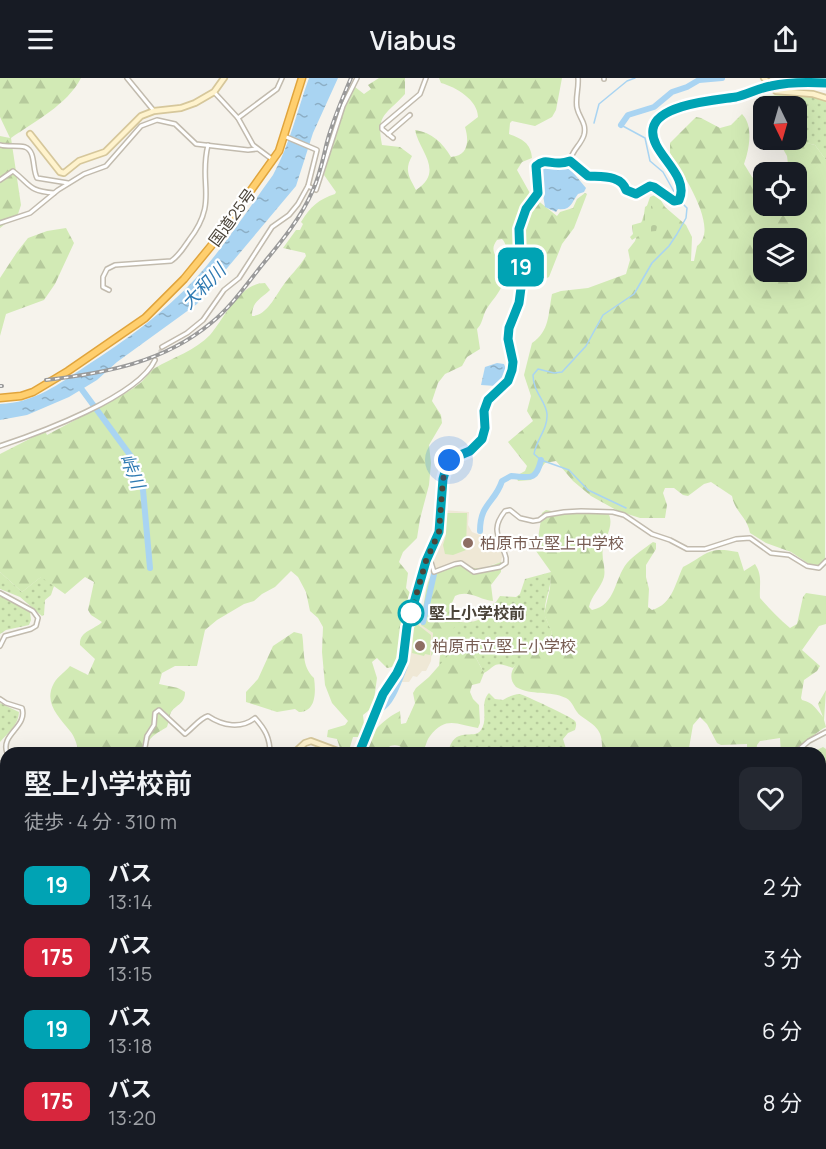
<!DOCTYPE html>
<html lang="ja">
<meta charset="utf-8">
<style>
:root{--surface:#171b24;--page:#242831;--text:#f1f3f6;--muted:#9ea1a6}
body{margin:0;font-family:Manrope,"Noto Sans JP",sans-serif;background:var(--page);color:var(--text);height:100vh;display:flex;flex-direction:column;font-size:22px;white-space:nowrap}
*{box-sizing:border-box;margin:0}
p{font-size:20px;color:var(--muted)}
.icon{flex:none;width:33px;height:33px;fill:none;stroke:currentColor;stroke-width:2;stroke-linecap:round;stroke-linejoin:round}
.map{position:relative;flex:1;overflow:hidden}
.side{position:absolute;left:0px;top:669px;width:826px;height:402px;display:flex;flex-direction:column;background:var(--surface);border-radius:18px 18px 0 0;box-shadow:0 6px 24px #0002}
.side>*{flex:none}
.badge{padding:0 12px;border-radius:9px;font-size:21px;line-height:39px}
.needle{width:39px;rotate:175deg}
.controls{position:absolute;left:753px;top:18px;display:grid;gap:12px}
.controls a{display:grid;place-items:center;width:54px;height:54px;border-radius:12px;background:var(--surface);box-shadow:0 6px 24px #0002;font-size:30px}
.you{position:absolute;width:30px;height:30px;margin:-15px;border:4px solid #fff;border-radius:50%;background:#1a73e8;box-shadow:0 0 0 9px #1a73e833}
.map>.badge{position:absolute;translate:-50% -50%;box-shadow:0 0 0 3px #fff}
.round{display:grid;place-items:center;flex:none;width:63px;height:63px;border-radius:12px;background:var(--page)}
.summary{display:flex;align-items:center;justify-content:space-between;height:102px;padding:0 24px}
h1{font-size:28px;font-weight:600;line-height:45px}
ul{padding:0;list-style:none}
li{display:flex;align-items:center;gap:18px;height:72px;padding:0 24px}
li div{flex:1}
li b{display:block;font-size:22px}
li em{font-style:normal}
li .badge{min-width:66px;font-weight:700;text-align:center}
header{display:flex;justify-content:space-between;align-items:center;height:78px;padding:0 24px;background:var(--surface);font-size:27px;font-weight:600}
.map>svg:first-child{display:block}
</style>
<header><svg class="icon" aria-label="menu" viewBox="0 0 24 24"><path d="M4 6h16M4 12h16M4 18h16"/></svg>Viabus<svg class="icon" aria-label="share" viewBox="0 0 24 24"><path d="M12 15V3M7 8l5-5 5 5M5 13v7h14v-7"/></svg></header>
<div class="map">
<svg width="826" height="1071" viewBox="0 0 826 1071">
<defs>
<pattern id="grass-dots" width="8" height="8" patternUnits="userSpaceOnUse" patternTransform="scale(1.5)"><rect width="8" height="8" fill="#d2eab5"/><path d="M2 2h.1M6 6h.1" fill="none" stroke="#b6ca9c" stroke-width="1.8" stroke-linecap="round"/></pattern>
<pattern id="forest-firs" width="22" height="20" patternUnits="userSpaceOnUse" patternTransform="scale(1.5)"><rect width="22" height="20" fill="#d2eab5"/><path d="M5 1l3.5 6h-7zM16 11l3.5 6h-7z" fill="#b6ca9c"/></pattern>
<pattern id="cemetery-stones" width="16" height="16" patternUnits="userSpaceOnUse" patternTransform="scale(1.5)"><rect width="16" height="16" fill="#d2eab5"/><path d="M2 7V4a2 2 0 0 1 4 0v3zM10 15v-3a2 2 0 0 1 4 0v3z" fill="#b6ca9c"/></pattern>
<pattern id="water-ripples" width="26" height="14" patternUnits="userSpaceOnUse" patternTransform="scale(1.5)"><rect width="26" height="14" fill="#a9d4f2"/><path d="M2 4q2-2 4 0t4 0M15 11q2-2 4 0t4 0" fill="none" stroke="#8caec5"/></pattern>
</defs>
<rect width="100%" height="100%" fill="#f6f3ec"/>
<g fill="#efe8d6">
<polygon points="443,432 469,434 468,447 472,454 485,459 495,458 503,474 501,484 479,491 470,491 460,483 435,491 432,484 433,471 441,454"/>
<polygon points="417,544 433,555 431,583 426,593 422,593 417,599 413,598 409,604 400,604 406,588 413,547"/>
</g>
<g fill="url(#grass-dots)">
<polygon points="797,16 821,20 826,19 826,82 815,67 794,62 796,62 796,28 764,28 763,41 757,31 756,26 763,18"/>
<polygon points="0,494 22,514 42,498 54,508 51,517 45,522 44,537 42,538 20,519 0,511"/>
<path d="M551 494C552 507 546 517 545 530 543 540 550 546 552 555L550 559 530 571 513 590C494 583 498 586 484 595L475 578 439 588 441 567 457 543C470 547 488 542 490 528L496 524 500 518 516 519 520 516 525 501Z"/>
<polygon points="0,517 30,534 31,542 29,547 6,552 0,556"/>
<path d="M489 615 495 621 503 622C508 619 514 616 520 616 524 617 572 639 575 643 577 646 576 648 575 652L568 655 563 661 567 674 448 675C454 646 474 663 481 652 489 641 479 625 489 615Z"/>
<path d="M0 625 19 634C19 646 8 655 0 664Z"/>
</g>
<g fill="url(#forest-firs)" fill-rule="evenodd">
<path d="M0 0H81C67 27 35 43 11 60L21 127 18 136 0 150V58L10 60 0 39Z"/>
<path d="M379 0H405V16C386 37 376 36 382 67L400 69 412 78C404 92 409 99 416 112 445 93 419 73 415 52 431 54 443 65 451 79 469 78 469 62 465 49L478 39C478 22 456 9 441 5L439 0H562L556 32 552 39 535 48 512 43 510 45 509 56C522 61 531 65 532 80L522 84 517 92 531 117 557 138 560 134 573 130 577 121 585 115 587 116 574 150 562 166 549 199 534 206 524 214 522 213V164L514 166V173L511 179C506 173 507 166 502 161L497 162C486 176 504 183 504 196 505 212 491 222 485 234 482 241 482 246 477 251L480 271 467 279 462 288 445 296 438 305 432 323 441 337 442 345 429 367 431 385 429 407 420 441 417 460 403 474 399 484 408 495 406 510 411 516 401 562 398 588 387 590 377 580 372 584 377 600 373 629 363 637 364 646 359 659H353L350 669 353 672 352 675 341 673 337 661 327 659 328 652 345 647 348 643 332 625 325 607 322 574 323 549 318 540 310 533 306 514 298 499 291 493 275 509 262 516 254 523 244 526 217 542 205 552 197 588H175L162 595 159 606 178 610 185 614C185 626 177 626 171 634 169 638 169 644 167 649 156 656 145 660 147 675H79C77 667 75 659 70 653 59 639 43 625 54 605 58 598 65 594 70 588L88 597 95 581 80 567C79 553 94 552 102 544L91 537 88 532 94 504 85 499 65 516 41 499 22 514 0 494V376L45 353 47 357 77 341V339C97 329 121 320 139 306 145 302 148 294 155 290 172 280 196 272 210 257 224 241 239 205 265 205L270 212C261 221 252 223 252 238 266 238 275 219 282 209 290 197 298 191 306 178L305 175 283 170 296 152H300L303 146 301 144C310 129 319 121 335 116L336 114 324 97C331 66 340 37 355 9L364 16 371 11 368 7Z"/>
<path d="M742 36C754 48 749 72 744 86L752 99 763 109 764 128H796V94H789L787 78 778 62H794L815 67 826 82 825 486 814 488 809 486 791 474 766 465 750 455C747 438 735 435 732 418L711 404 704 406 688 418 683 417 674 410H665L663 415 667 427 665 440H640L618 433 591 418 573 403 556 383 545 385 531 402 518 403 516 398 525 393 527 388 508 364 533 343 527 333 531 318 524 297 532 265C550 253 548 236 552 216L561 213 588 210 626 196 630 182 628 172 635 163 650 119 657 116 665 129 686 147 692 159 691 183H694L697 168C721 151 681 93 670 75V65L696 39 701 40 720 50 731 47ZM764 160H796V194H764Z"/>
<polygon points="66,150 74,165 55,206 44,222 6,236 0,258 0,200 17,174 28,160 47,153"/>
<path d="M588 431 608 435C615 446 605 460 603 470 601 480 606 489 604 499 601 510 591 518 589 529L592 532C616 527 614 501 627 485 634 477 645 470 653 464L656 465V471L646 487V499L649 511 648 529 652 532C673 526 675 505 683 489 708 476 707 468 738 474L744 493 755 486C763 498 759 507 760 520 770 531 779 541 790 550L797 546 803 519 806 515 826 518V546L819 548 802 572 820 588 817 593 804 602 801 620 802 622C814 625 816 631 823 639L818 626 826 612 824 642 826 649C811 657 797 676 781 675L780 660 760 663 757 667 756 675H747V666L721 667 717 665 707 646 700 639 693 647 689 670H681L672 675H602C603 652 598 650 581 638 574 633 573 623 566 620 549 612 532 618 516 609 498 590 537 567 550 560L552 555 544 536 550 510 551 494 536 473 542 435 546 432 557 434Z"/>
<path d="M460 483C476 495 484 490 501 484V494L491 507 493 523C480 522 468 511 455 518L452 525 456 535 457 546 431 578 433 555 421 547C424 533 424 498 437 491 443 487 453 486 460 483Z"/>
<path d="M294 554 302 556C305 572 301 588 314 600 316 614 316 634 299 634L295 631 277 634 246 624V614L258 601 273 568Z"/>
<path d="M467 563 484 595 480 605 472 607 470 614 473 621 479 627 480 645 478 650C458 647 446 637 430 658 425 664 427 670 420 675 417 675 414 676 411 675 402 672 401 665 390 668L385 675H368L369 658C379 648 387 639 400 633L401 646 406 645 415 625 413 615 416 610 429 599 459 565Z"/>
<polygon points="823,669 826,671 826,910 821,918 820,675 811,675"/>
<polygon points="6,725 6,798 0,795 0,727"/>
<polygon points="6,808 6,840 2,843 0,842 0,812"/>
<polygon points="6,856 6,910 0,912 0,858"/>
<polygon points="6,963 6,1065 139,1065 138,1071 0,1071 0,964"/>
<polygon points="826,1025 826,1061 821,1060 820,1028"/>
<polygon points="163,1065 382,1065 381,1071 165,1071 166,1069"/>
<polygon points="418,1065 451,1065 451,1071 414,1071"/>
<polygon points="695,1065 752,1065 746,1071 691,1071"/>
</g>
<polygon fill="url(#cemetery-stones)" points="648,127 652,128 658,145 656,153 645,154 632,162 630,159 633,156 632,147 643,144 645,129"/>
<g fill="#d2eab5">
<polygon points="445,435 467,435 466,472 453,477 445,476 443,467 446,457"/>
<polygon points="417,546 431,557 430,577 425,576 424,578 412,575 414,549"/>
</g>
<g fill="url(#water-ripples)">
<path d="M309 0H338L313 55 296 108 197 226 117 284 97 302 69 319 27 337 0 342V326C34 325 59 306 86 288 126 262 164 235 196 200 225 168 248 131 273 97 290 66 297 33 309 0Z"/>
<path d="M542 85 559 87 566 86 586 110 584 114 578 116C571 125 571 133 558 131L556 134 545 129 543 117 545 116 541 108 539 100 543 99 542 91H537Z"/>
<path d="M497 285 504 286C508 294 503 305 496 308L481 307 485 289Z"/>
</g>
<g fill="none" stroke-linecap="round" stroke-linejoin="round">
<g stroke="#a9d4f2" stroke-width="1.5">
<polyline points="594,45 599,26 627,3 635,0"/>
<polyline points="621,47 645,60 650,83 663,94 677,119"/>
<path d="M626 430 588 412 569 392 541 382 534 376C536 362 548 351 547 336 546 323 533 314 533 297L538 291 554 295 562 294 586 268 603 237 634 216 652 185 669 168 677 156 686 140 687 130 680 123"/>
</g>
<g stroke="#a9d4f2" stroke-width="6">
<polyline points="621,47 628,37 654,29 672,14 687,9 699,2 722,0"/>
<polyline points="80,309 133,381 143,412 150,490"/>
<path d="M480 453C480 425 495 425 502 403L511 398C529 399 536 404 541 382"/>
<polyline points="423,544 434,496"/>
<path d="M376 641 380 631C392 626 400 600 405 588"/>
<polyline points="356,675 364,653"/>
</g>
<polyline stroke="#d4d0c8" stroke-width="3" stroke-dasharray="3 1.5" stroke-linecap="butt" points="155,282 162,269"/>
<g stroke="#c2bbae" stroke-width="6">
<g id="street">
<polyline points="127,0 154,33"/>
<polyline points="604,0 604,1"/>
<polyline points="214,14 238,40 253,67 273,82"/>
<polyline points="238,40 277,11 282,0"/>
<polyline points="388,56 410,37"/>
<polyline points="284,58 317,72 308,108"/>
<polyline points="393,60 382,51 382,48 420,16 426,0"/>
<path d="M0 67C8 69 17 67 25 69 36 73 32 91 37 100L68 105"/>
<path d="M570 83C572 72 581 67 584 57 587 45 579 40 577 30 575 20 579 10 578 0"/>
<path d="M0 102 13 93C31 107 28 113 54 115"/>
<polyline points="0,145 30,135 58,112 84,96 106,88 141,48 157,42 175,46 196,66 248,72 257,71"/>
<path d="M109 212 103 209V199L107 191 115 187 171 183C179 178 184 169 189 162 219 123 198 107 208 67"/>
<polyline points="162,269 187,255 203,242 224,212 239,200 272,149 289,137 298,126 308,108 316,112 343,28 357,0"/>
<path d="M0 368C39 355 138 319 155 282"/>
<path d="M431 474V484L434 494 455 486 461 485 474 494 500 489 506 485V480C501 460 489 453 505 433L510 432 520 440 533 443 539 442 546 437 564 434 581 433 613 434 624 437 652 456 670 462 687 471H705L736 461 750 460 771 475 789 477 807 488 819 490 826 483"/>
<polyline points="0,515 33,533 38,540 36,548 31,551 5,558 0,568"/>
<path d="M0 621 6 625 22 630C28 649 0 656 7 675"/>
<path d="M144 675 147 658 154 647 155 635 159 632 185 656C192 651 200 640 208 638 223 648 241 651 255 640 265 651 270 660 270 675"/>
<polyline points="795,675 809,663 826,654"/>
<polyline points="0,685 0,699"/>
<polyline points="0,846 6,847"/>
<polyline points="793,1065 795,1071"/>
<polyline points="469,1071 470,1065"/>
</g>
</g>
<g stroke="#d6c79b" stroke-width="8">
<g id="secondary">
<polyline points="764,0 776,13 813,16 826,20"/>
<polyline points="30,56 60,94 64,95 79,83 105,74 141,38 154,33 181,30 195,25 214,14 224,0"/>
<polyline points="294,675 305,665 311,663 343,675"/>
<path d="M359 675 383 616 397 595 403 582 407 549 426 483 439 454 443 401 447 387 453 380 470 373 482 361 485 350 484 333 488 322 508 303 512 292 513 284 508 261 509 250 519 225 521 210 519 151 526 131 538 115 536 88C545 80 550 86 560 85 564 85 567 84 570 83L588 98C602 99 621 97 626 112L636 116 650 108 654 109 674 123 679 122C691 96 649 75 653 51 658 26 717 22 736 19 748 16 759 10 771 8 789 4 808 3 826 5"/>
<polyline points="145,1071 146,1065"/>
</g>
</g>
<g stroke="#e0a43c" stroke-width="9">
<polyline id="highway" points="0,320 21,318 33,314 68,293 145,240 184,201 211,168 279,73 302,0"/>
</g>
<use href="#street" stroke="#fff" stroke-width="3"/>
<use href="#secondary" stroke="#fff3cd" stroke-width="4.5"/>
<use href="#highway" stroke="#ffcf6e" stroke-width="6"/>
<g stroke="#9a9a9a" stroke-width="4">
<g id="rail">
<path d="M46 302C105 295 163 285 211 245 231 229 246 207 262 187 281 164 301 140 313 112 320 97 323 80 327 64 333 42 342 21 351 0"/>
<polyline points="0,308 2,308"/>
</g>
</g>
<use href="#rail" stroke="#fff" stroke-width="1.5" stroke-dasharray="4.5" stroke-linecap="butt"/>
</g>
<g fill="none" stroke-linecap="round" stroke-linejoin="round">
<g stroke="#fff" stroke-width="14">
<path id="line" d="M359 675 383 616 397 595 403 582 407 549 426 483 439 454 443 401 447 387 453 380 470 373 482 361 485 350 484 333 488 322 508 303 512 292 513 284 508 261 509 250 519 225 521 210 519 151 526 131 538 115 536 88C545 80 550 86 560 85 564 85 567 84 570 83L588 98C602 99 621 97 626 112L636 116 650 108 654 109 674 123 679 122C691 96 649 75 653 51 657 26 717 22 736 19 748 16 759 10 771 8 789 4 808 4 826 5"/>
</g>
<use href="#line" stroke="#00a3b4" stroke-width="9"/>
<polyline stroke="#4b4439" stroke-width="6" stroke-dasharray="0 10.8" points="411,535 426,483 439,454 443,401 449,382"/>
</g>
<g fill="#8d6e63" stroke="#fff" stroke-width="2">
<circle cx="468" cy="465" r="6"/>
<circle cx="420" cy="568" r="6"/>
</g>
<circle fill="#fff" stroke="#00a3b4" stroke-width="3" cx="411" cy="535" r="12"/>
<g text-anchor="middle" dominant-baseline="central" stroke-width="4.5" stroke-linejoin="round" paint-order="stroke">
<g font-size="16" fill="#4b4439" stroke="#fff">
<text transform="translate(232 139) rotate(-54)">国道25号</text>
</g>
<g font-size="16" fill="#785e54" stroke="#fff" text-anchor="start">
<text x="480" y="465">柏原市立堅上中学校</text>
<text x="432" y="568">柏原市立堅上小学校</text>
</g>
<g font-size="16" font-weight="bold" fill="#4b4439" stroke="#fff" text-anchor="start">
<text x="429" y="535">堅上小学校前</text>
</g>
<g font-size="18" font-style="italic" fill="#2e7ab2" stroke="#fff">
<text transform="translate(203 208) rotate(-46)">大和川</text>
<text transform="translate(133 393) rotate(68)">峠川</text>
</g>
</g>
</svg>
<div class="controls">
<a><svg class="needle" viewBox="-14 -14 28 28"><path d="M0-13l5 13h-10z" fill="#e53935"/><path d="M0 13l5-13h-10z" fill="#9ea1a6"/></svg></a>
<a><svg class="icon" aria-label="locate" viewBox="0 0 24 24"><circle cx="12" cy="12" r="6"/><path d="M12 2v4M12 18v4M2 12h4M18 12h4"/></svg></a>
<a><svg class="icon" aria-label="layers" viewBox="0 0 24 24"><path d="M12 4l9 5-9 5-9-5zM3 14l9 5 9-5"/></svg></a>
</div>
<div class="you" style="left:449px;top:382px"></div>
<b class="badge" style="left:521px;top:189px;background:#00a3b4;color:#fff">19</b>
<section class="side">
<div class="summary"><div><h1>堅上小学校前</h1><p>徒歩 · 4 分 · 310 m</p></div><a class="round"><svg class="icon" aria-label="heart" viewBox="0 0 24 24"><path d="M12 20l-8-8c-3-5 5-10 8-4 3-6 11-1 8 4z"/></svg></a></div>
<ul>
<li><span class="badge" style="background:#00a3b4;color:#fff">19</span><div><b>バス</b><p>13:14</p></div><em>2 分</em></li>
<li><span class="badge" style="background:#d7263d;color:#fff">175</span><div><b>バス</b><p>13:15</p></div><em>3 分</em></li>
<li><span class="badge" style="background:#00a3b4;color:#fff">19</span><div><b>バス</b><p>13:18</p></div><em>6 分</em></li>
<li><span class="badge" style="background:#d7263d;color:#fff">175</span><div><b>バス</b><p>13:20</p></div><em>8 分</em></li>
</ul>
</section>
</div>
